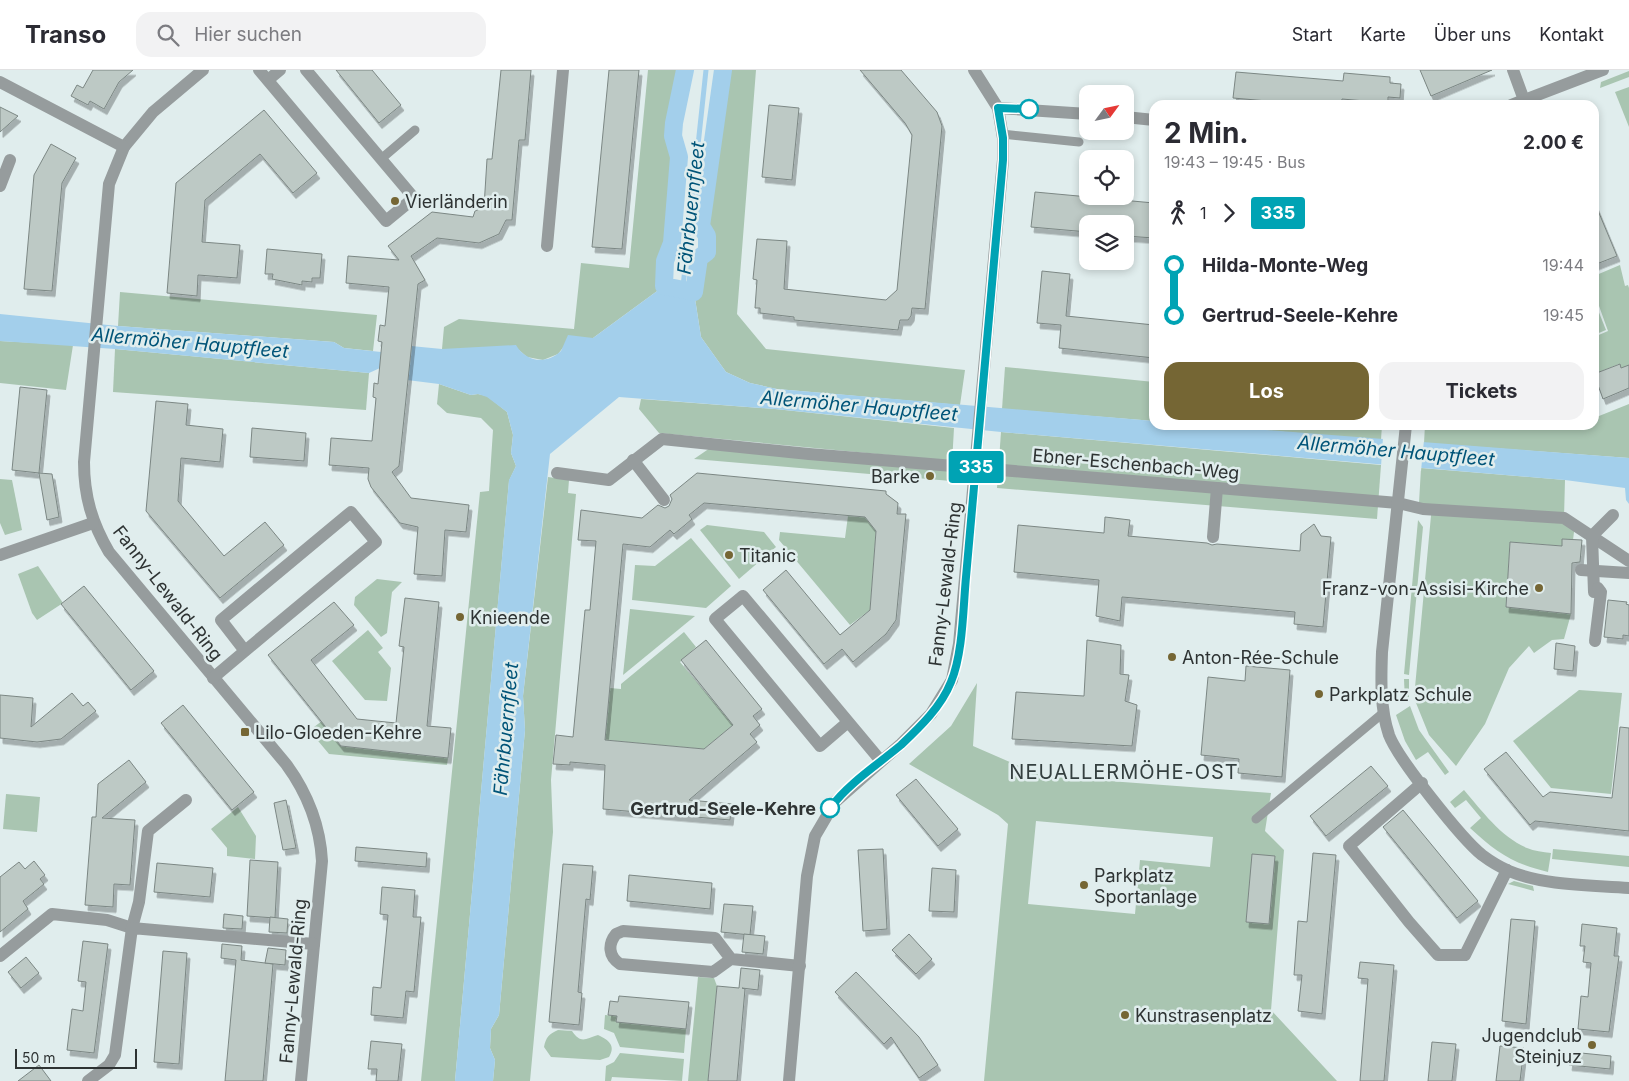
<!DOCTYPE html>
<html lang="de">
<meta charset="utf-8">
<style>
:root{--surface:#fff;--page:#f2f2f3;--text:#2b2b33;--muted:#7c7c81;--line:#e1e1e2;--accent:#756634}
body{margin:0;font-family:Inter,sans-serif;background:var(--page);color:var(--text);height:100vh;display:flex;flex-direction:column;font-size:19px;white-space:nowrap}
*{box-sizing:border-box;margin:0}
p{font-size:16px;color:var(--muted)}
.icon{flex:none;width:28px;height:28px;fill:none;stroke:currentColor;stroke-width:2;stroke-linecap:round;stroke-linejoin:round}
.map{position:relative;flex:1;overflow:hidden}
.drawer{position:absolute;left:1149px;top:30px;width:450px;height:330px;display:flex;flex-direction:column;background:var(--surface);border-radius:15px;box-shadow:0 2px 8px #0003}
.drawer>*{flex:none}
.badge{padding:0 10px;border-radius:4px;font-size:18px;line-height:32px}
.needle{width:32px;rotate:57deg}
.tools{position:absolute;left:1079px;top:15px;display:grid;gap:10px}
.tools a{display:grid;place-items:center;width:55px;height:55px;border-radius:10px;background:var(--surface);box-shadow:0 2px 8px #0003;font-size:25px}
.scale{position:absolute;left:15px;bottom:12px;width:122px;box-sizing:border-box;padding-left:5px;border:2px solid #2e3333;border-top:0;font-size:14px;line-height:18px;white-space:nowrap;color:#2e3333;-webkit-text-stroke:4px #e0eded;paint-order:stroke}
.map>.badge{position:absolute;translate:-50% -50%;box-shadow:0 0 0 2px #fff}
.legs{display:flex;align-items:center;gap:8px;height:55px;padding:0 15px;font-size:16px}
.legs p{margin-inline-start:auto}
.summary{display:flex;align-items:center;justify-content:space-between;height:85px;padding:0 15px}
h1{font-size:28px;font-weight:700;line-height:38px}
.cta{display:flex;gap:10px;margin-top:auto;padding:10px 15px}
.cta a{flex:1;height:58px;border-radius:15px;background:var(--accent);color:#fff;font-size:20px;font-weight:700;line-height:58px;text-align:center}
.cta a+a{background:var(--page);color:var(--text)}
ul{padding:0 15px;list-style:none}
li{display:flex;align-items:center;gap:18px;height:50px;font-size:19px}
li i{display:grid;place-items:center;width:8px;height:100%;margin:0 6px;background:currentColor}
li i::after{content:'';width:12px;height:12px;margin:-6px;border:4px solid;border-radius:50%;background:var(--surface)}
li p{margin-inline-start:auto}
li:first-child i{background:linear-gradient(#0000 50%,currentColor 0)}
li:last-child i{background:linear-gradient(currentColor 50%,#0000 0)}
header{display:flex;align-items:center;gap:30px;box-sizing:border-box;height:70px;padding:0 25px;background:var(--surface);border-bottom:1px solid var(--line)}
header strong{font-size:24px}
nav{display:flex;gap:28px;margin-inline-start:auto;font-size:18px}
.search{width:350px;height:45px;background:var(--page);display:flex;align-items:center;gap:12px;box-sizing:border-box;padding:0 18px;border-radius:15px;color:var(--muted);font-size:19px}
.map>svg:first-child{display:block}
</style>
<header>
<strong>Transo</strong>
<div class="search"><svg class="icon" aria-label="search" viewBox="0 0 24 24"><circle cx="10" cy="10" r="6"/><path d="M15 15l6 6"/></svg>Hier suchen</div>
<nav><a>Start</a><a>Karte</a><a>Über uns</a><a>Kontakt</a></nav>
</header>
<div class="map">
<svg width="1629" height="1011" viewBox="0 0 1629 1011">
<defs>
<filter id="shadow"><feDropShadow dx="3" dy="5.5" stdDeviation="0" flood-color="#0004"/></filter>
</defs>
<rect width="100%" height="100%" fill="#e0eded"/>
<g fill="#a9c5b1" fill-rule="evenodd">
<polygon points="648,0 685,0 674,53 673,66 679,87 672,173 665,191 664,216 593,268 565,275 558,284 543,290 527,287 519,280 442,279 444,257 459,249 574,259 581,193 629,198"/>
<polygon points="723,0 756,0 737,244 766,279 965,300 960,335 777,319 750,313 726,302 701,267 694,222 699,188 707,181 707,166 701,156"/>
<polygon points="1629,1 1629,7 1600,18 1601,12"/>
<polygon points="1629,17 1629,57 1615,22"/>
<polygon points="1620,195 1625,216 1628,215 1629,218 1629,295 1622,300 1619,294 1594,304 1594,267 1608,261 1594,222 1594,206"/>
<polygon points="120,222 377,245 373,281 344,278 334,272 118,256"/>
<polygon points="1594,230 1606,260 1594,265"/>
<polygon points="0,271 73,275 66,320 0,313"/>
<polygon points="115,279 369,303 366,340 113,322"/>
<polygon points="1005,297 1154,312 1154,351 1002,339"/>
<polygon points="439,314 471,325 478,324 487,326 507,342 513,365 511,383 516,396 509,411 455,1011 421,1011 480,422 489,421 493,360 481,348 447,343 437,334"/>
<polygon points="641,329 775,339 954,358 951,411 694,389 710,378 951,391 659,363 639,339"/>
<polygon points="1629,334 1629,388 1424,373 1425,355 1594,355 1594,348"/>
<polygon points="1201,355 1382,355 1381,370"/>
<polygon points="1001,362 1381,395 1377,449 997,418"/>
<polygon points="1421,398 1565,410 1564,448 1575,454 1573,470 1562,469 1562,476 1510,472 1506,537 1571,544 1564,569 1552,570 1534,583 1529,576 1509,598 1485,654 1456,696 1429,665 1414,628 1432,435 1419,433"/>
<polygon points="548,407 569,410 568,423 576,424 551,710 553,762 530,1011 493,1011 495,990 490,978 491,959 499,945 525,660 523,626"/>
<polygon points="0,409 12,410 22,460 5,465 0,453"/>
<polygon points="848,446 865,447 876,461 870,540 850,555 779,470 780,462 845,468"/>
<polygon points="1418,450 1423,457 1409,605 1404,604"/>
<polygon points="707,455 764,462 776,477 739,509 700,460"/>
<polygon points="691,468 731,516 706,538 632,530 635,495 655,496"/>
<polygon points="38,496 63,533 37,550 32,543 18,504"/>
<polygon points="377,509 402,512 392,522 387,563 381,567 354,535 355,527"/>
<polygon points="630,539 695,546 623,605"/>
<polygon points="368,560 383,578 378,582 391,598 387,631 365,630 332,591"/>
<polygon points="684,562 696,577 680,592 733,655 704,679 605,670 610,618 621,619 621,614"/>
<polygon points="1404,609 1409,609 1409,631 1405,632"/>
<path d="M977 613 973 676 1042 706 1271 723 1265 761 1284 780 1271 940 1337 1011H984L1008 754 998 745 909 694 951 656ZM1036 751 1213 767 1210 797 1140 790 1135 844 1028 834Z"/>
<polygon points="1579,620 1622,623 1611,724 1551,718 1513,671"/>
<polygon points="1410,636 1419,660 1449,702 1445,705 1428,682 1416,690 1405,671 1396,645"/>
<polygon points="322,651 341,676 448,688 447,695 329,684 314,666 314,657"/>
<path d="M1464 720C1482 741 1501 767 1527 778 1534 781 1543 782 1551 783L1548 802C1513 794 1496 782 1470 758L1481 748 1466 730 1455 738 1450 732Z"/>
<polygon points="6,724 40,727 37,762 3,759"/>
<polygon points="238,737 256,766 255,789 227,786 227,778 211,759"/>
<polygon points="1553,779 1629,786 1629,797 1552,789"/>
<polygon points="1514,811 1533,816 1534,821 1508,814"/>
<polygon points="698,907 714,908 717,916 708,1011 688,1011"/>
<polygon points="605,945 617,946 616,951 686,959 684,983 620,977 614,963 604,959"/>
<path d="M558 960 572 961C581 974 585 969 598 965 609 970 616 976 609 987L600 990 551 987 544 977C546 967 549 964 558 960Z"/>
<polygon points="620,983 684,989 682,1011 612,1007 611,1011 605,1011 606,996 614,992"/>
</g>
<g fill="#a3cfeb">
<path d="M664 216 694 222 701 267 726 302 750 313 777 319 1154 351V355H1201L1629 388V434L1626 430 1625 418 1565 410 1001 362 775 339 619 327 550 384 523 626 525 660 499 945 491 959 490 978 495 990 493 1011H455L509 410 516 396 511 383 513 365 507 342 487 327 478 324 471 325 439 314 407 310 411 276 442 279 516 275C526 292 546 295 561 281L568 265 593 268Z"/>
<polygon points="0,244 118,256 334,272 344,278 381,282 380,298 369,303 115,279 0,271"/>
</g>
<polygon fill="#e0eded" points="1383,367 1424,370 1421,401 1381,397"/>
<g fill="none" stroke-linecap="round" stroke-linejoin="round">
<polyline stroke="#a3cfeb" stroke-width="5" points="682,226 706,0"/>
<polyline stroke="#a3cfeb" stroke-width="18" points="685,0 674,53 673,66 679,87 672,173 665,191 664,216 694,222 699,188 707,182 707,166 701,156 723,0"/>
</g>
<g fill="#bdc9c5" stroke="#7c8784" filter="url(#shadow)">
<polygon points="93,0 133,0 119,12 104,39 90,31 88,35 71,26 77,15 83,18"/>
<polygon points="336,0 372,0 401,35 379,53"/>
<polygon points="501,0 531,0 525,70 519,70 512,150 506,150 499,164 479,173 437,168 411,186 425,210 418,214 399,396 392,402 411,428 469,435 466,462 445,460 442,506 414,504 418,457 400,453 371,417 368,409 369,398 329,395 331,368 372,371 376,328 373,327 374,313 378,314 382,272 378,271 380,255 385,256 389,217 346,213 348,186 399,190 388,176 432,142 473,147 475,141 484,137 487,89 492,89"/>
<polygon points="609,0 639,0 622,179 592,177"/>
<polygon points="860,0 901,0 937,42 942,56 925,239 912,238 911,246 908,250 900,250 898,260 794,250 794,247 760,243 760,238 755,238 757,210 753,209 757,169 787,171 784,219 886,230 897,220 912,65 905,53"/>
<polygon points="1420,0 1492,0 1431,26"/>
<polygon points="1236,2 1343,11 1344,3 1390,7 1390,13 1401,14 1400,28 1388,27 1388,33 1342,29 1341,35 1313,35 1233,28"/>
<polygon points="769,35 799,38 792,110 762,107"/>
<polygon points="0,37 18,46 0,62"/>
<polygon points="264,40 317,103 293,123 260,84 205,130 202,172 240,175 237,208 198,205 197,226 167,223 176,113"/>
<polygon points="51,74 76,88 62,113 52,221 24,219 34,105"/>
<polygon points="1035,122 1154,133 1154,168 1125,166 1125,154 1088,154 1088,162 1031,157"/>
<polygon points="1594,131 1617,186 1594,195"/>
<polygon points="267,179 322,184 320,208 312,208 312,212 302,211 302,215 272,209 273,204 265,204"/>
<polygon points="1042,201 1070,204 1066,246 1154,255 1154,288 1059,278 1061,255 1037,253"/>
<polygon points="1620,294 1621,298 1629,295 1629,318 1603,329 1594,304"/>
<polygon points="20,317 47,320 39,403 12,400"/>
<polygon points="156,331 188,334 186,355 223,359 220,392 181,388 178,431 224,486 265,452 284,475 220,528 146,441"/>
<polygon points="252,358 306,363 304,391 250,387"/>
<polygon points="39,403 52,404 59,447 47,450"/>
<polygon points="697,403 886,421 886,424 898,433 897,444 906,444 896,550 886,564 853,592 842,579 824,594 763,520 786,500 840,565 870,540 876,461 865,447 704,433 689,445 692,449 685,455 674,464 670,460 650,477 623,474 605,670 704,679 733,655 681,590 706,570 762,639 753,646 760,655 750,664 757,672 689,730 732,734 730,750 603,739 605,695 570,692 570,695 553,694 556,665 573,667 585,540 590,540 596,471 578,470 581,440 642,448 658,435 665,438 669,436 672,429 670,425"/>
<polygon points="1105,447 1130,450 1128,466 1207,473 1212,475 1217,474 1300,481 1301,464 1314,454 1321,466 1331,467 1323,557 1294,554 1295,542 1122,527 1120,551 1096,546 1099,510 1014,502 1018,455 1104,463"/>
<polygon points="1562,469 1582,470 1580,492 1572,493 1571,544 1506,537 1510,472 1562,476"/>
<polygon points="84,516 154,601 131,620 61,534"/>
<polygon points="405,528 439,532 427,656 451,658 448,688 341,676 268,585 334,532 354,555 311,590 357,649 396,653 404,577 399,576"/>
<polygon points="1608,530 1627,532 1626,534 1629,535 1629,566 1623,565 1623,569 1604,567"/>
<polygon points="1087,570 1121,575 1120,604 1129,605 1125,631 1137,635 1132,676 1012,669 1016,622 1084,626"/>
<polygon points="1556,573 1575,576 1573,601 1554,599"/>
<polygon points="1246,596 1290,600 1282,707 1238,703 1239,689 1201,685 1208,607 1245,611"/>
<polygon points="72,623 83,636 88,632 96,641 61,669 37,672 0,668 0,625 33,628 31,657"/>
<polygon points="183,635 254,722 232,740 161,653"/>
<polygon points="1620,657 1629,658 1629,761 1535,751 1530,755 1484,699 1506,682 1543,727 1550,722 1612,728"/>
<polygon points="129,690 146,712 102,748 135,750 130,815 114,814 113,837 85,835 92,747 96,747 98,714"/>
<polygon points="1371,696 1388,716 1326,766 1310,746"/>
<polygon points="916,709 958,759 938,776 896,725"/>
<polygon points="286,730 296,778 283,780 274,733"/>
<polygon points="1403,740 1478,831 1457,848 1383,757"/>
<polygon points="356,777 427,783 426,797 355,791"/>
<polygon points="883,779 887,859 863,861 858,780"/>
<polygon points="1313,783 1336,785 1322,944 1298,941 1302,905 1294,905 1298,851 1307,852"/>
<polygon points="1252,784 1275,786 1269,854 1246,852"/>
<polygon points="250,790 278,792 275,848 247,846"/>
<polygon points="34,791 45,805 40,809 44,814 23,831 28,839 0,862 0,807 19,792 25,799"/>
<polygon points="157,793 213,798 210,827 154,822"/>
<polygon points="563,794 593,796 590,830 586,829 578,922 582,923 579,955 549,952"/>
<polygon points="932,798 956,800 954,842 929,841"/>
<polygon points="629,805 712,813 710,839 627,831"/>
<polygon points="382,817 415,820 413,847 421,847 414,922 406,921 403,948 371,945 373,917 381,918 388,845 380,844"/>
<polygon points="724,834 753,836 750,865 721,862"/>
<polygon points="224,844 243,846 242,859 223,858"/>
<polygon points="270,847 288,849 287,863 269,862"/>
<polygon points="1511,849 1535,851 1526,954 1502,951"/>
<polygon points="1582,854 1617,858 1614,886 1619,886 1609,962 1578,959 1581,926 1588,927 1591,893 1583,892 1585,876 1580,876"/>
<polygon points="744,864 765,866 763,884 742,882"/>
<polygon points="909,864 932,889 916,904 892,880"/>
<polygon points="83,871 108,874 94,983 67,980 72,939 83,941 86,912 78,911"/>
<polygon points="222,874 242,876 241,890 273,894 263,1011 225,1011 236,890 221,888"/>
<polygon points="268,878 286,880 285,895 265,893"/>
<polygon points="163,881 187,883 179,994 154,992"/>
<polygon points="26,887 39,903 21,918 8,902"/>
<polygon points="1360,892 1394,895 1384,1011 1360,1011 1368,909 1358,908"/>
<polygon points="741,898 760,900 758,920 742,918 745,919 737,1011 708,1011 717,916 739,918"/>
<polygon points="856,902 919,967 938,995 919,1008 891,967 884,974 835,922"/>
<polygon points="619,926 689,932 686,959 616,952 617,946 608,945 610,931 618,932"/>
<polygon points="371,971 402,974 398,1011 376,1011 377,999 368,999"/>
<polygon points="1432,972 1456,974 1452,1011 1428,1011"/>
<polygon points="1500,976 1524,978 1520,1011 1496,1011"/>
<polygon points="1571,982 1611,986 1610,999 1569,995"/>
<polygon points="39,995 51,1011 18,1011"/>
</g>
<g fill="none" stroke-linecap="round" stroke-linejoin="round">
<g stroke="#969c9d" stroke-width="9">
<polyline points="1002,64 1079,72"/>
<polyline points="381,89 415,60"/>
<polyline points="1256,749 1383,643"/>
</g>
<g stroke="#969c9d" stroke-width="12">
<polyline points="633,390 664,430"/>
<polyline points="557,403 609,410 662,369 809,384 1398,433 1423,439 1564,448 1629,491"/>
<polyline points="1213,467 1217,418"/>
<polyline points="1581,500 1629,503"/>
<polyline points="1594,522 1592,466 1613,445"/>
<polyline points="1595,571 1601,522 1598,518"/>
</g>
<g stroke="#969c9d" stroke-width="12">
<path d="M203 0 153 42 124 77 109 114 84 392C84 426 92 453 109 482L286 694C308 724 320 755 322 791L301 1011"/>
<polyline points="259,0 386,151 414,128 306,0"/>
<polyline points="1513,0 1524,30"/>
<polyline points="268,10 280,0"/>
<polyline points="0,12 124,77"/>
<polyline points="1511,35 1603,0"/>
<polyline points="998,38 1088,44"/>
<polyline points="1125,47 1154,50"/>
<polyline points="0,116 10,90"/>
<polyline points="547,176 563,0"/>
<path d="M1406 355 1382 582C1381 610 1380 638 1389 665 1398 689 1462 769 1482 785 1490 791 1500 797 1509 801 1545 816 1590 815 1629 818"/>
<polyline points="0,485 93,453"/>
<path d="M213 608C267 562 322 517 376 472L351 442 221 550 245 581"/>
<polyline points="848,652 820,676 715,549 743,526 881,691"/>
<polyline points="1422,713 1349,776 1409,852 1438,885 1465,885 1507,800"/>
<polyline points="0,886 52,844 107,850 132,858 139,832 148,761 186,730"/>
<path d="M731 889 715 868 623 861 616 864C608 874 608 886 620 894L713 902 731 889 800 896"/>
<polyline points="88,1011 109,995 115,985 132,858 314,874"/>
<polyline points="789,1011 807,806 815,766 835,732 901,674 931,644 952,610 959,574 1003,90 1003,68 998,38 974,0"/>
</g>
</g>
<g fill="none" stroke-linecap="round" stroke-linejoin="round">
<g stroke="#fff" stroke-width="11">
<path id="line-1" d="M830 738C849 713 877 695 901 675 920 657 941 637 951 612 963 583 963 539 966 507L1003 90V68L998 38 1029 39"/>
</g>
<use href="#line-1" stroke="#00a3b4" stroke-width="8"/>
</g>
<g fill="#fff" stroke="#00a3b4" stroke-width="2.5">
<circle cx="1029" cy="39" r="9"/>
<circle cx="830" cy="738" r="9"/>
</g>
<g fill="#756634" stroke="#e0eded" stroke-width="2">
<circle cx="395" cy="131" r="5"/>
<circle cx="930" cy="406" r="5"/>
<circle cx="729" cy="485" r="5"/>
<circle cx="1539" cy="518" r="5"/>
<circle cx="460" cy="547" r="5"/>
<circle cx="1172" cy="587" r="5"/>
<circle cx="1319" cy="624" r="5"/>
<rect x="240" y="657" width="10" height="10" rx="2.5"/>
<circle cx="1084" cy="815" r="5"/>
<circle cx="1125" cy="945" r="5"/>
<circle cx="1592" cy="975" r="5"/>
</g>
<g text-anchor="middle" dominant-baseline="central" stroke-width="5" stroke-linejoin="round" paint-order="stroke">
<g font-size="18" fill="#2e3333" stroke="#e0eded" text-anchor="start">
<text x="405" y="131">Vierländerin</text>
<text x="920" y="406" text-anchor="end">Barke</text>
<text x="739" y="485">Titanic</text>
<text x="1529" y="518" text-anchor="end">Franz-von-Assisi-Kirche</text>
<text x="470" y="547">Knieende</text>
<text x="1182" y="587">Anton-Rée-Schule</text>
<text x="1329" y="624">Parkplatz Schule</text>
<text x="255" y="662">Lilo-Gloeden-Kehre</text>
<text x="1094" y="805">Parkplatz<tspan x="1094" dy="21">Sportanlage</tspan></text>
<text x="1135" y="945">Kunstrasenplatz</text>
<text x="1582" y="965" text-anchor="end">Jugendclub<tspan x="1582" dy="21">Steinjuz</tspan></text>
</g>
<g font-size="18" fill="#2e3333" stroke="#e0eded">
<text transform="translate(1136 394) rotate(5)">Ebner-Eschenbach-Weg</text>
<text transform="translate(945 514) rotate(-83)">Fanny-Lewald-Ring</text>
<text transform="translate(168 523) rotate(52)">Fanny-Lewald-Ring</text>
<text transform="translate(293 911) rotate(-85)">Fanny-Lewald-Ring</text>
</g>
<g font-size="18" font-weight="bold" fill="#2e3333" stroke="#e0eded" text-anchor="end">
<text x="816" y="738">Gertrud-Seele-Kehre</text>
</g>
<g font-size="19" font-style="italic" fill="#005478" stroke="#e0eded">
<text transform="translate(691 138) rotate(-84)">Fährbuernfleet</text>
<text transform="translate(190 273) rotate(5)">Allermöher Hauptfleet</text>
<text transform="translate(859 336) rotate(5)">Allermöher Hauptfleet</text>
<text transform="translate(1396 381) rotate(5)">Allermöher Hauptfleet</text>
<text transform="translate(506 659) rotate(-85)">Fährbuernfleet</text>
</g>
<g font-size="20" letter-spacing="1" fill="#343f3f" stroke="#e0eded">
<text x="1124" y="702">NEUALLERMÖHE-OST</text>
</g>
</g>
</svg>
<div class="tools">
<a><svg class="needle" viewBox="-14 -14 28 28"><path d="M0-13l5 13h-10z" fill="#e53935"/><path d="M0 13l5-13h-10z" fill="#7c7c81"/></svg></a>
<a><svg class="icon" aria-label="locate" viewBox="0 0 24 24"><circle cx="12" cy="12" r="6"/><path d="M12 2v4M12 18v4M2 12h4M18 12h4"/></svg></a>
<a><svg class="icon" aria-label="layers" viewBox="0 0 24 24"><path d="M12 4l9 5-9 5-9-5zM3 14l9 5 9-5"/></svg></a>
</div>
<div class="scale">50 m</div>
<b class="badge" style="left:976px;top:397px;background:#00a3b4;color:#fff">335</b>
<section class="drawer">
<div class="summary"><div><h1>2 Min.</h1><p>19:43 – 19:45 · Bus</p></div><b>2.00 €</b></div>
<div class="legs"><svg class="icon" aria-label="walk" viewBox="0 0 24 24"><circle cx="13" cy="4" r="2"/><path d="M13 8l-2 6 4 7M11 14l-3 7M7 12l3-4h3l4 4"/></svg>1<svg class="icon" aria-label="forward" viewBox="0 0 24 24"><path d="M9 5l7 7-7 7"/></svg><b class="badge" style="background:#00a3b4;color:#fff">335</b></div>
<ul>
<li><i style="color:#00a3b4"></i><b>Hilda-Monte-Weg</b><p>19:44</p></li>
<li><i style="color:#00a3b4"></i><b>Gertrud-Seele-Kehre</b><p>19:45</p></li>
</ul>
<div class="cta"><a>Los</a><a>Tickets</a></div>
</section>
</div>
